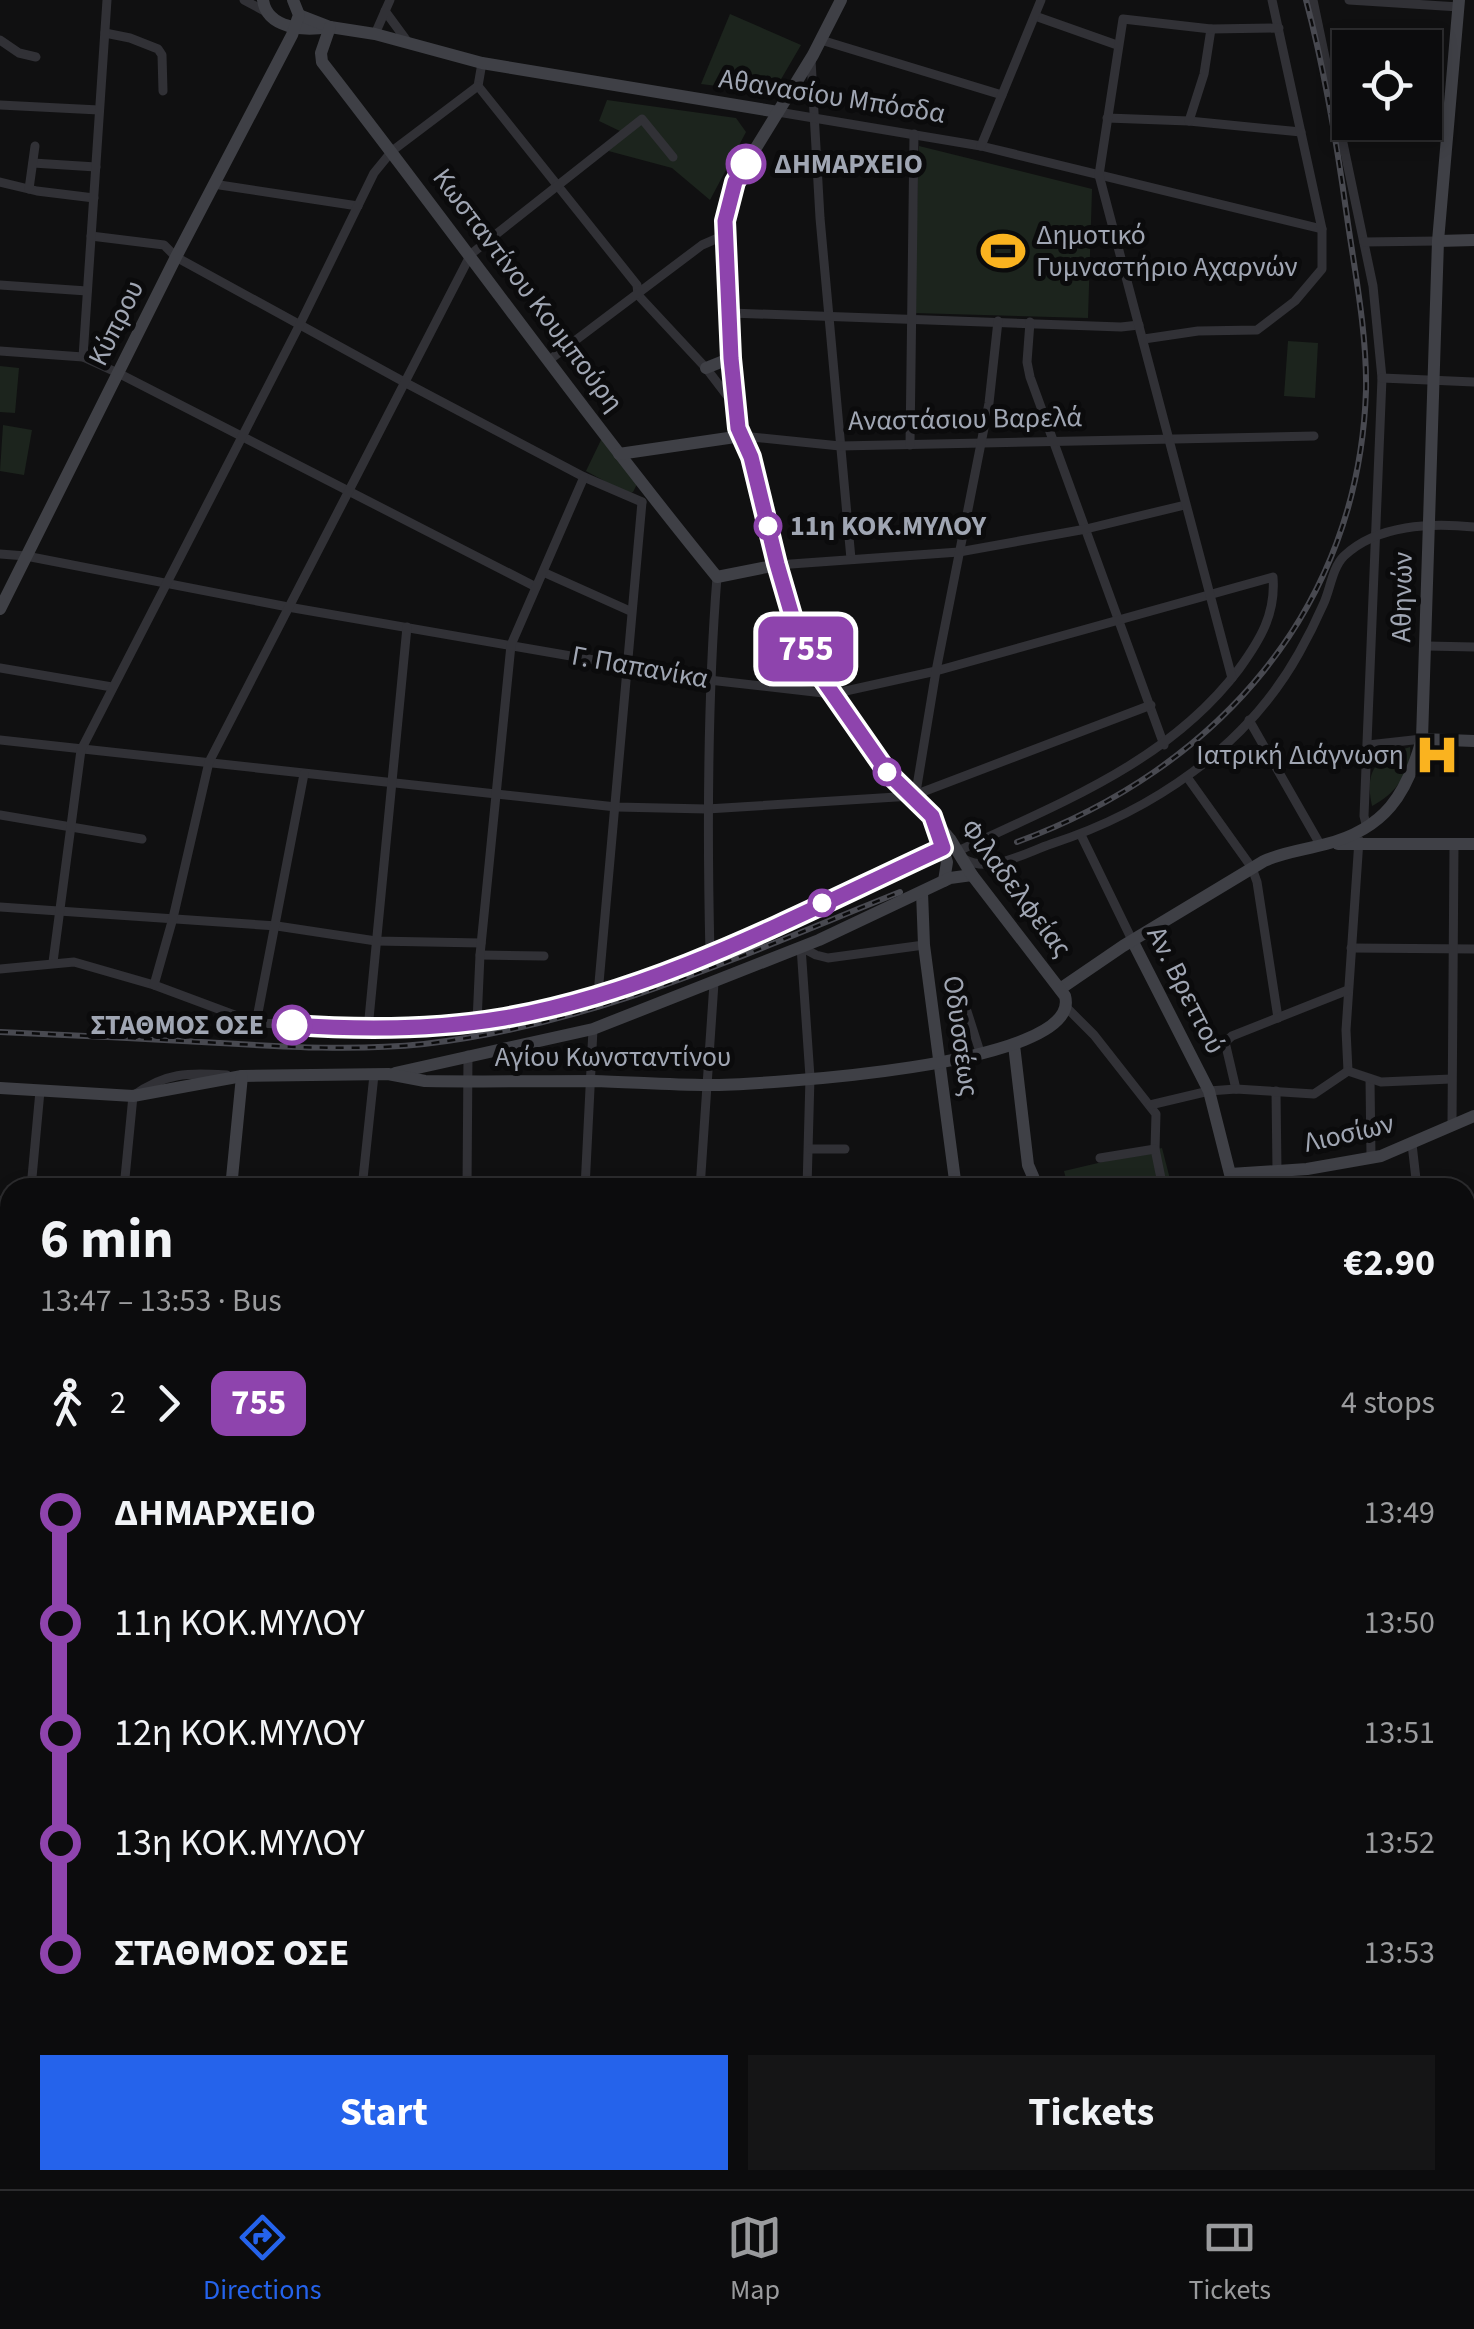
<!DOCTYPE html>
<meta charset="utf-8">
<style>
:root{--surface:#0c0c0d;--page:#151516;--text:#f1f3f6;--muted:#9a9b9d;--line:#2c2c2e;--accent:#2563eb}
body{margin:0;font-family:"Source Sans 3",sans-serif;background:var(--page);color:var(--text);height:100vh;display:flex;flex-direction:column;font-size:38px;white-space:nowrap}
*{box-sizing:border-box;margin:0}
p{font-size:32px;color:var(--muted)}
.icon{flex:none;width:55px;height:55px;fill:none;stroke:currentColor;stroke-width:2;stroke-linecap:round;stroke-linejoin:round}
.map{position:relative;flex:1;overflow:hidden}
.drawer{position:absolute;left:0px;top:1178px;width:1475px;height:1012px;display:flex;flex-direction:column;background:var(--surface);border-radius:30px 30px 0 0;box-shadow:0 5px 15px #0003,0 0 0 2px var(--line)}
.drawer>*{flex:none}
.badge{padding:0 20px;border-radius:15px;font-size:35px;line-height:65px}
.buttons{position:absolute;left:1332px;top:30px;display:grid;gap:20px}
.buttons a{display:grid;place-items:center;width:110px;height:110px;border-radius:0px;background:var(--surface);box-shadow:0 5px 15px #0003,0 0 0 2px var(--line);font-size:50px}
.map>.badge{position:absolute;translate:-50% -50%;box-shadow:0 0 0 5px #fff}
.legs{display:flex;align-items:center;gap:15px;height:110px;padding:0 40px;font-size:32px}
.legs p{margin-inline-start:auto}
.head{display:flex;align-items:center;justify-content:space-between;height:170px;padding:0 40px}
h1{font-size:55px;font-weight:700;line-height:75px}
.cta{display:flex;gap:20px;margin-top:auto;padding:20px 40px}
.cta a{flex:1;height:115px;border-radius:0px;background:var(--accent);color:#fff;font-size:40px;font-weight:700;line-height:115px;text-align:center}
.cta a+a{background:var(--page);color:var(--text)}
ul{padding:0 40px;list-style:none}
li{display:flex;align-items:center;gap:35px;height:110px;font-size:38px}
li i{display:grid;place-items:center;width:15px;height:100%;margin:0 12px;background:currentColor}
li i::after{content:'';width:25px;height:25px;margin:-12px;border:8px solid;border-radius:50%;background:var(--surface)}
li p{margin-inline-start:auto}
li:first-child i{background:linear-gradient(#0000 50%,currentColor 0)}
li:last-child i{background:linear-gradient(currentColor 50%,#0000 0)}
.tabs{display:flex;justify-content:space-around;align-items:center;height:140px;border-top:2px solid var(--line);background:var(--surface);font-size:28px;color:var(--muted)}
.tabs a{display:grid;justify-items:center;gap:5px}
.tabs .current{color:var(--accent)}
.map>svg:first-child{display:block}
</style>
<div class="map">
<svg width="1474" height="2189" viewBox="0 0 1474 2189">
<rect width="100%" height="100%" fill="#101011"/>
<g fill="#1c241d">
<polygon points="730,14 801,45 773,93 701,84"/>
<polygon points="607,100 736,118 746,132 710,200 672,168 601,149 622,132 599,121"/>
<polygon points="919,146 1092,189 1088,318 914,313"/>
<polygon points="1288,341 1318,343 1315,398 1284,396"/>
<polygon points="0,366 19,368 15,413 0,412"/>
<polygon points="3,425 32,430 24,475 0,471"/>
<polygon points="602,438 638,482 633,492 628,494 586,471"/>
<path d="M1410 747C1413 771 1394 795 1372 806 1364 769 1377 757 1410 747Z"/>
<polygon points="1162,1148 1172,1187 1068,1187 1064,1171"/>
</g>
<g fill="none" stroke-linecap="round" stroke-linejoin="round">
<g stroke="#313136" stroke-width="9">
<polyline points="244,0 268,13"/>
<polyline points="1313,0 1373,286 1382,378 1364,816 1367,828"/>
<polyline points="1349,0 1459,7"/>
<polyline points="385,11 407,41"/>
<polyline points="1035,16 1117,45"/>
<polyline points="105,33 130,38 158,49 162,55 163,91"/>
<polyline points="375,34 390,0"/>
<polyline points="0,40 19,53 36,57"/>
<polyline points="821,40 1002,95"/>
<polyline points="811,60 820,218 851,559"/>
<polyline points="482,63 478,86 637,285 638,295 706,368 735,406"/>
<polyline points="0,105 99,110"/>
<polyline points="778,112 981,146 1322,229"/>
<polyline points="1107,118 1189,121 1301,132"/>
<polyline points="1189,121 1204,74 1211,29"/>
<polyline points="981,146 1041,0"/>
<polyline points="33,163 96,167"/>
<polyline points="0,182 37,191 94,198"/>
<polyline points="213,184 358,206"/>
<polyline points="29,189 35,146"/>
<polyline points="91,236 164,245 176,257 406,383 584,477 642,502"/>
<polyline points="1364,242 1438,241"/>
<polyline points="0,285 87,291"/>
<polyline points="731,313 1121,327 1139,325"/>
<polyline points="1030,322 1027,362 1030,377 1164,745"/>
<polyline points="1144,339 1198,331 1257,330 1295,301 1322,269 1322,229 1272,0"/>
<polyline points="0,351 83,357 120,374 536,587"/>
<polyline points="83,357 107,0"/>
<polyline points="548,361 702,245 725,235"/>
<polyline points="1382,378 1474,382"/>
<polyline points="742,436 840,446 1314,436"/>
<polyline points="910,445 914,134"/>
<path d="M0 554 26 556 288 607 709 680 832 694 936 671 1273 577C1276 614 1260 640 1239 669 1169 762 1060 803 958 851"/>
<polyline points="777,565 959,552 1086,529 1185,505"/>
<polyline points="543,572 630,611"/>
<polyline points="1427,646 1474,647"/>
<polyline points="0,668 112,687"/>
<polyline points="1232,678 1099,175 1123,19 1211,29 1279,28"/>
<polyline points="1249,720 1321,846"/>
<polyline points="0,740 616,807 707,809 912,796 1151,705"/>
<polyline points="1368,745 1422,739"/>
<polyline points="1187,777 1252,868 1257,882 1278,1018"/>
<polyline points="916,792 936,671 989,403 998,321"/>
<polyline points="0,815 142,839"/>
<polyline points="1081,835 1133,942"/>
<path d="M964 859C990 874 1025 853 1051 844 1152 811 1246 748 1299 653 1308 637 1316 621 1323 605 1330 591 1332 568 1344 556 1378 524 1431 523 1474 527"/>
<polyline points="0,907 277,926 376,941 481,943"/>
<polyline points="801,947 810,1077 807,1188"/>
<polyline points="801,947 816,955 828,958 924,945"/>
<polyline points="1351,948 1474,949"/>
<polyline points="480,955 544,956"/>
<path d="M710 955C707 828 707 703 717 577"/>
<polyline points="53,962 81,750 300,324 374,173 392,151 478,86"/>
<polyline points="0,969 74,962 154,985 256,1023 408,1029 477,1022 569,1003 710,955 943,848"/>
<polyline points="957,980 981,1055"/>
<polyline points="154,985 173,918 209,762 471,254 642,119 673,157"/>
<polyline points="598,994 642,502"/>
<polyline points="1067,1008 1094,1035 1156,1114 1155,1149 1163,1188"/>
<polyline points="477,1022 480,955 511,645 584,477"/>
<polyline points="256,1023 304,774"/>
<polyline points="368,1029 407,627"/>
<polyline points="1348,1071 1346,1030 1359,840"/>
<polyline points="1370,1079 1371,1157"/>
<polyline points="1236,1089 1225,1042 1232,1036 1348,990"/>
<polyline points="1276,1091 1277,1171"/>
<polyline points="1150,1105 1209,1091 1236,1089 1314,1094 1348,1071 1381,1082 1451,1079"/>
<polyline points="1452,1124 1454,844"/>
<polyline points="1412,1144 1417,1188"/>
<polyline points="810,1149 845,1149"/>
<polyline points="1100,1158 1155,1149"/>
<polyline points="31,1188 40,1091"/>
<path d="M124 1188 133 1096C166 1072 187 1073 227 1075"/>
<polyline points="362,1188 374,1075"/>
<polyline points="467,1188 468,1055"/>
<polyline points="585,1188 593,1029"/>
<polyline points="700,1188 714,983"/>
<polyline points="1465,1229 1474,1227"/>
<polyline points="0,1348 10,1349"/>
<polyline points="1465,1399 1474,1398"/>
<polyline points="1465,1465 1474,1506"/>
<polyline points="0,1488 10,1392"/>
<polyline points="0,1611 10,1612"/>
<polyline points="1474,1658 1466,1722 1474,1730"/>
<polyline points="0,1746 10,1747"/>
<polyline points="1465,1813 1474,1763"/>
<polyline points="1465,1882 1474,1883"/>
<polyline points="0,2080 10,2078"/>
<polyline points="1465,2124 1474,2125"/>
<polyline points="99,2180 105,2189"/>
<polyline points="225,2180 231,2189"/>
<polyline points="389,2180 410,2189"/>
<polyline points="179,2189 193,2180"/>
<polyline points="470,2189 474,2180"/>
<polyline points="663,2189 664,2180"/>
<polyline points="762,2189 763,2180"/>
<polyline points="1254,2189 1254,2180"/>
<polyline points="1349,2189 1349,2180"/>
<polyline points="1444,2189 1445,2180"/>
</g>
<g stroke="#3f4046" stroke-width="12">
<path d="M263 0C267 29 305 31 328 27"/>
<polyline points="299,15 330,27 375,34 482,63 778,112"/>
<path d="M330 27 321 53 322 62C455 233 580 409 717 577L777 565"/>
<polyline points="1438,241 1474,240"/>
<polyline points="706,368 731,358"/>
<polyline points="619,454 742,436"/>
<polyline points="0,609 176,257 292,35 299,15 293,0"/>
<polyline points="1422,739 1474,741"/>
<polyline points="936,828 947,862 944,881"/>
<polyline points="1338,844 1474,844"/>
<polyline points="922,892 924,945 956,1188"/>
<polyline points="1133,942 1209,1091 1230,1174 1307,1169 1381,1156 1474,1116"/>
<path d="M1060 989 1123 946 1264 861C1284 852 1304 850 1326 844 1385 829 1407 794 1422 739L1438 241 1459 0"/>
<polyline points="1014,1045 1028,1165 1038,1188"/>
<polyline points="395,1073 593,1029 819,940 950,878 972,875"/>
<path d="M0 1088 133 1096 242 1076 388 1074 425 1081C481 1082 537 1081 593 1081 631 1082 669 1085 708 1085 756 1085 1085 1067 1065 996L972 875 950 839 918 801 899 786 867 746 819 674 798 635 777 565 751 457 739 428 731 358 726 212 735 182 813 55 841 0"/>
<polyline points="231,1188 242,1076"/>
<polyline points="0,1202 10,1202"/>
<polyline points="1465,1533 1474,1535"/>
<polyline points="0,1604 10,1599"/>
<polyline points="0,1900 10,1900"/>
<polyline points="1465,1994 1474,1995"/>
<polyline points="1001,2180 1058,2189"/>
<polyline points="366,2189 373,2180"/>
<polyline points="565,2189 567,2180"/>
<polyline points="883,2189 883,2180"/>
<polyline points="1129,2189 1129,2180"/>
</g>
<g stroke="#484950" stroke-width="6">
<g id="rail">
<path d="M1017 842C1217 769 1359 609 1366 390 1367 333 1355 273 1347 217 1337 144 1325 71 1306 0"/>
<path d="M0 1032C73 1035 147 1039 220 1043 288 1047 356 1051 424 1044 592 1025 745 954 900 892"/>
</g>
</g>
<use href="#rail" stroke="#0b0b0c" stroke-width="2.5" stroke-dasharray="8" stroke-linecap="butt"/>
</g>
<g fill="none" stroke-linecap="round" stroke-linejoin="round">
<g stroke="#fff" stroke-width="22">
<path id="line-1" d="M292 1025C363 1030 433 1030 504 1018 659 991 801 913 943 848L932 816 888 773 819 674 798 636 777 564 751 457 738 428 731 358 725 221 735 182 746 164"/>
</g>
<use href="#line-1" stroke="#8e44ad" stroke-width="15"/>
</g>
<defs>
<g id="stadium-bare" transform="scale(3.45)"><path d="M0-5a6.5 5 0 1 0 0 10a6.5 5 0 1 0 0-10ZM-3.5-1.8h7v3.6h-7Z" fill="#fab31f" stroke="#0b0b0c" stroke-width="2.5" paint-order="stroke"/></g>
<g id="hospital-bare" transform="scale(3.45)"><path d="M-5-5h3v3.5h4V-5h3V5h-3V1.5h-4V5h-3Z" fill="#fab31f" stroke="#0b0b0c" stroke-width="2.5" paint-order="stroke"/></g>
</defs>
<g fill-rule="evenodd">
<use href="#stadium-bare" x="1003" y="251"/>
<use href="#hospital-bare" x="1437" y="755"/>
</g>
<g fill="#fff" stroke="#8e44ad" stroke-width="5">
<circle cx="746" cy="164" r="18"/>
<circle cx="768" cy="526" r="12"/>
<circle cx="887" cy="772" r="12"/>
<circle cx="822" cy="903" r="12"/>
<circle cx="292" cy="1025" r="18"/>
</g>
<g text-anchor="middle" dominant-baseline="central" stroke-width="10" stroke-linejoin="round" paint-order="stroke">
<g font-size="28" fill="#a0a6b3" stroke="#0b0b0c">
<text transform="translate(832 96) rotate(9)">Αθανασίου Μπόσδα</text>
<text transform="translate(528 290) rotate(53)">Κωσταντίνου Κουμπούρη</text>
<text transform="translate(116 323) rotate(-64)">Κύπρου</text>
<text transform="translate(965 419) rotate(-1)">Αναστάσιου Βαρελά</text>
<text transform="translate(1402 597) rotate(-89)">Αθηνών</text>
<text transform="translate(640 667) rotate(10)">Γ. Παπανίκα</text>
<text transform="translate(1016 888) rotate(53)">Φιλαδελφείας</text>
<text transform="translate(1186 990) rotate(63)">Αν. Βρεττού</text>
<text transform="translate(961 1036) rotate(82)">Οδυσσέως</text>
<text x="613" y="1057">Αγίου Κωνσταντίνου</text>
<text transform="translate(1349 1133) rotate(-13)">Λιοσίων</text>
</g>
<g font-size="28" font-weight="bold" fill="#a0a6b3" stroke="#0b0b0c" text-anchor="start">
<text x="774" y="164">ΔΗΜΑΡΧΕΙΟ</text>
<text x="790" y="526">11η ΚΟΚ.ΜΥΛΟΥ</text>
<text x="264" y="1025" text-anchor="end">ΣΤΑΘΜΟΣ ΟΣΕ</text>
</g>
<g font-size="28" fill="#a0a6b3" stroke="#0b0b0c" text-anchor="start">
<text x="1036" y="235">Δημοτικό<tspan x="1036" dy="32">Γυμναστήριο Αχαρνών</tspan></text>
<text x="1404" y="755" text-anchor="end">Ιατρική Διάγνωση</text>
</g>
</g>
</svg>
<div class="buttons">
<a><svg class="icon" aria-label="locate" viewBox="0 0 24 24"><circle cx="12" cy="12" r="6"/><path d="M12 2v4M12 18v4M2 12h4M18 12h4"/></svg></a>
</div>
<b class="badge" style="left:806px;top:649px;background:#8e44ad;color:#fff">755</b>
<section class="drawer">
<div class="head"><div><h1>6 min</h1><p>13:47 – 13:53 · Bus</p></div><b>€2.90</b></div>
<div class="legs"><svg class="icon" aria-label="walk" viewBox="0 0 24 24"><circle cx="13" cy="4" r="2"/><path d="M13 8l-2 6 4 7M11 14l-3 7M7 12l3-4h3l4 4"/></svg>2<svg class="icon" aria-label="forward" viewBox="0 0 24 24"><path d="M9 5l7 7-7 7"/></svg><b class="badge" style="background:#8e44ad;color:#fff">755</b><p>4 stops</p></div>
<ul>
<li><i style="color:#8e44ad"></i><b>ΔΗΜΑΡΧΕΙΟ</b><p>13:49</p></li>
<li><i style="color:#8e44ad"></i><span>11η ΚΟΚ.ΜΥΛΟΥ</span><p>13:50</p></li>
<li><i style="color:#8e44ad"></i><span>12η ΚΟΚ.ΜΥΛΟΥ</span><p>13:51</p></li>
<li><i style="color:#8e44ad"></i><span>13η ΚΟΚ.ΜΥΛΟΥ</span><p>13:52</p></li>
<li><i style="color:#8e44ad"></i><b>ΣΤΑΘΜΟΣ ΟΣΕ</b><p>13:53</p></li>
</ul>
<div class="cta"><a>Start</a><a>Tickets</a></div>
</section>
</div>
<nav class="tabs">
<a class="current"><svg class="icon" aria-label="directions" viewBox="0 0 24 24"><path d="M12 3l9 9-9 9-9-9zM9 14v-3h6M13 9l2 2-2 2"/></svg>Directions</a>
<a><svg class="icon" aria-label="map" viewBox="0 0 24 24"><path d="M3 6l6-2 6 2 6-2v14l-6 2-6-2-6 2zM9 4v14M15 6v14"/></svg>Map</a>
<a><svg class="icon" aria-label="tickets" viewBox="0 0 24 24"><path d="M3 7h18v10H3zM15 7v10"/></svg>Tickets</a>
</nav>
